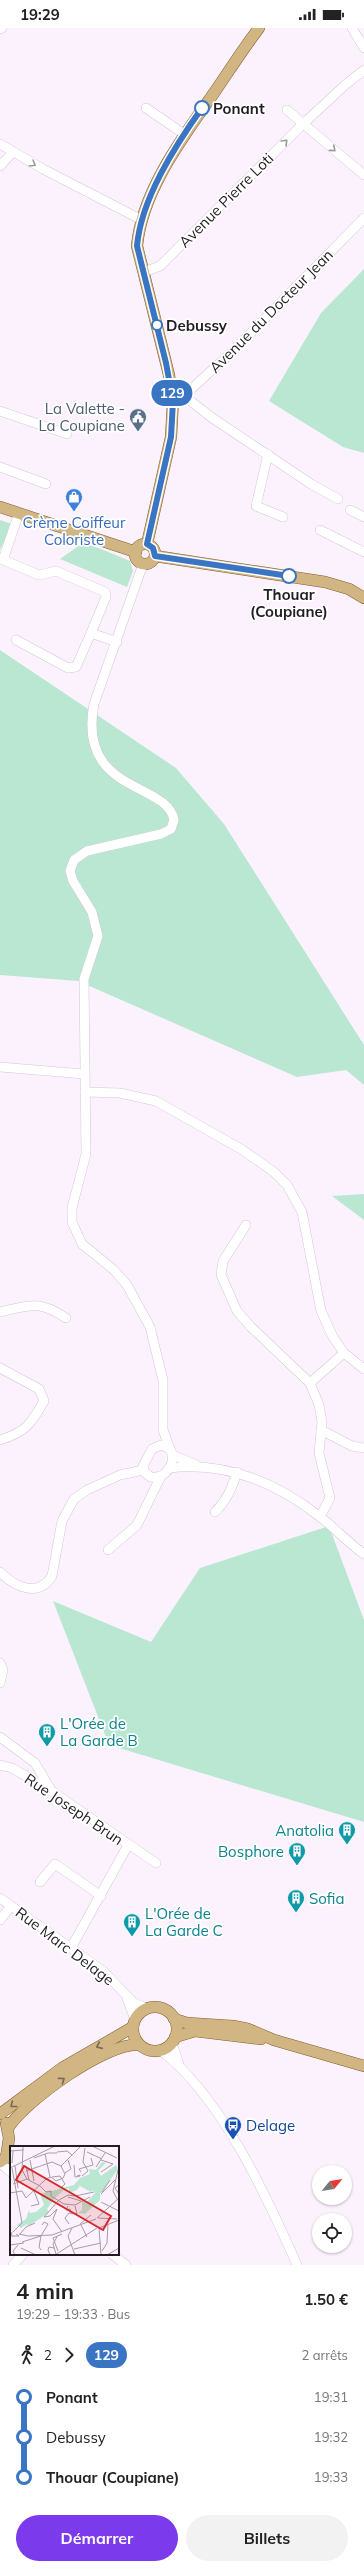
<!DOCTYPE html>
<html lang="fr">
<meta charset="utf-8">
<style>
:root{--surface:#fff;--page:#f2f2f2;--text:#222;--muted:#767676;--accent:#7c3aed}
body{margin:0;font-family:Mulish,sans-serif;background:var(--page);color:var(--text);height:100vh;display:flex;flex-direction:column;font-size:15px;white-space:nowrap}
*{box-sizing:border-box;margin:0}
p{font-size:13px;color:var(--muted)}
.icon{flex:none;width:22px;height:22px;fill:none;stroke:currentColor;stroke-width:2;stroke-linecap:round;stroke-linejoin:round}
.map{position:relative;height:2237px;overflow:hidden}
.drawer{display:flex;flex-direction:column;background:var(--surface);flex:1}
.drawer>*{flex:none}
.badge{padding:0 8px;border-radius:13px;font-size:14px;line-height:26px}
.needle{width:26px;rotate:60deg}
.tools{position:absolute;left:312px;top:2137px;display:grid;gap:8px}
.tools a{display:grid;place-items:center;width:40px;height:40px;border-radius:50%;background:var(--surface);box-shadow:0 1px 3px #0004;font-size:20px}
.map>.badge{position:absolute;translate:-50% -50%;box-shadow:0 0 0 2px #fff}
.legs{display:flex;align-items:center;gap:6px;height:44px;padding:0 16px;font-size:13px}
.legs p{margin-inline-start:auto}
.head{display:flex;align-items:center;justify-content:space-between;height:68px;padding:0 16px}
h1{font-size:22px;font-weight:700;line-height:30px}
.primary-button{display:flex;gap:8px;margin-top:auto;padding:8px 16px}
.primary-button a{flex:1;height:46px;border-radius:24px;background:var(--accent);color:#fff;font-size:16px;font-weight:700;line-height:46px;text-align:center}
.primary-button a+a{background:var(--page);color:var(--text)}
ul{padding:0 16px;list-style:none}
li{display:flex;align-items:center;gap:14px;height:40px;font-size:15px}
li i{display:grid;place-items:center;width:6px;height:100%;margin:0 5px;background:currentColor}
li i::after{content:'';width:10px;height:10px;margin:-5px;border:3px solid;border-radius:50%;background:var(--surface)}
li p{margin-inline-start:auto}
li:first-child i{background:linear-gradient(#0000 50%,currentColor 0)}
li:last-child i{background:linear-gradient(currentColor 50%,#0000 0)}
.status{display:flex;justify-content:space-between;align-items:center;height:28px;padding:0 20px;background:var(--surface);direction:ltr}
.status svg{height:11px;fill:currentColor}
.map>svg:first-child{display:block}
</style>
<div class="status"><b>19:29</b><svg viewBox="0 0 49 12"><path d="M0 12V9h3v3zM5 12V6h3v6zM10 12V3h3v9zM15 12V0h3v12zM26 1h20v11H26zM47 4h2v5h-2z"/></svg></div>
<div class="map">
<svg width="364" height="2237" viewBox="0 0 364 2237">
<rect width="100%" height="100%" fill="#fcf2fe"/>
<g fill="#bae7d1">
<polygon points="364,241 364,425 343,419 269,373 321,285"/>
<polygon points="0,492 12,496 0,522"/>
<polygon points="84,514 130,533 133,543 127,559 60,531"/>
<polygon points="0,622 176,740 224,796 364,1017 364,1057 346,1042 297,1049 78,953 0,947"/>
<polygon points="364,1166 364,1192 332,1168"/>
<polygon points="329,1498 364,1592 364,1794 109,1717 53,1573 151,1614 200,1540"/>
</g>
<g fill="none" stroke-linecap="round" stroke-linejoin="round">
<g stroke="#d5c5d8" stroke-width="10">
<g id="minor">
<polyline points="352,0 364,20"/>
<polyline points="0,1 2,0"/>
<polyline points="146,80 184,106"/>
<polyline points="287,82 364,147"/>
<polyline points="0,116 43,141 142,192"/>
<polyline points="0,138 13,124"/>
<polyline points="144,244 160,238 303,96 345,57 364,42"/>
<polyline points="183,367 211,389 311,456 338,471"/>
<polyline points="172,368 183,367 191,361 232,324 364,190"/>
<polyline points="0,383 67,406"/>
<polyline points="268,426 256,478 283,489"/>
<polyline points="0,439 46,456"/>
<polyline points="350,482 364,489"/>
<polyline points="19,485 3,532 39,547 56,543 105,564 106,569 91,605 117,614"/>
<polyline points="320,502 364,524"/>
<path d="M143 536 94 676C77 766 167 753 174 792L171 801 161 806 87 823 74 832 70 843 73 853 92 884 98 908 84 951 86 1126 72 1180V1194L82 1216 114 1242 127 1257 150 1299 163 1352V1402L170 1421"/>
<polyline points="16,612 68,640 76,639 91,605"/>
<polyline points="0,1039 84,1046"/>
<polyline points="85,1064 120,1065 156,1073 241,1121 274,1144 287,1157 302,1184 321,1283 333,1309 344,1325 364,1341"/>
<polyline points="246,1197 223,1233 221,1247 237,1283 251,1299 310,1355 319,1377 322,1394 319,1425 330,1470 320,1489"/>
<path d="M0 1284C30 1277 39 1272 66 1290"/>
<path d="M0 1340 39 1361 44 1373C31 1396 26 1404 0 1412"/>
<polyline points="310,1355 344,1325"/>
<polyline points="321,1402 352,1418 364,1420"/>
<path d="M161 1417 170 1421C177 1434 167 1451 151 1449L145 1445 143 1438 152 1421Z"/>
<polyline points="173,1427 196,1437"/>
<path d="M169 1440C226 1433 275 1454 319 1488 335 1500 348 1515 364 1526"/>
<path d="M215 1484C227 1472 232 1460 237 1444"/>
<polyline points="108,1522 137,1497 161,1448"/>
<path d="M0 1544C15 1559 38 1570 52 1548L62 1493 74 1471 87 1462 120 1447 143 1442"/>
<polyline points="0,1635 3,1642 0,1655"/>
<polyline points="0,1709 35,1735 51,1762"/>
<polyline points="0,1737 12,1740 50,1762 156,1835"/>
<polyline points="40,1854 55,1836 101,1868"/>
<polyline points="0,1870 103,1943 134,1975 146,1980"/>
<polyline points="0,1892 11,1878"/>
<polyline points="71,1920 128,1817"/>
<polyline points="127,1970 135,1992"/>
<polyline points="172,2015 179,2036"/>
<path d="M160 2022C220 2066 267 2169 297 2237"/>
<polyline points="0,2135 11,2144"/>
<polyline points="112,2226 126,2237"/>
<polyline points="13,2237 23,2226"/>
</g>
</g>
<g stroke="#80602c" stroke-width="12">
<g id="major">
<polyline points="0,479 136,524"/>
<path d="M147 516 171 409 173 373 169 347 137 218C142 163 183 109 214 65 229 43 243 21 259 0"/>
<circle cx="145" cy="526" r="10"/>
<polyline points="155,528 325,554 349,561 364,570"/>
<circle cx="155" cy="2001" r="22"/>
<polyline points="174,1991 187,1995 233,1998 248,2001 274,2012 364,2038"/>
<polyline points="175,2009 195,2003 261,2011"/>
<polyline points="0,2086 62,2040 133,1999"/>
<path d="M8 2100C25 2073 108 2013 140 2017"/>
<polyline points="0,2134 6,2130 9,2110 6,2095"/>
</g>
</g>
<use href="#minor" stroke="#fff" stroke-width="9"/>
<use href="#major" stroke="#d1b583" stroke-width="11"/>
</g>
<defs><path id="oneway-chevron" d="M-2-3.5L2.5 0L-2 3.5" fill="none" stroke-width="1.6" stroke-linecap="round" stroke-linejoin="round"/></defs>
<g stroke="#9c999c">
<use href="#oneway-chevron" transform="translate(285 114) rotate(-45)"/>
<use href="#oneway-chevron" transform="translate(333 121) rotate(40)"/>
<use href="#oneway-chevron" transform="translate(33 136) rotate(30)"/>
</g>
<g stroke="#7a6853">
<use href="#oneway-chevron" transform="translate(99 2018) rotate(156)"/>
<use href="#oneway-chevron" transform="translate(62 2052) rotate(-36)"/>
<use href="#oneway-chevron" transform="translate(13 2077) rotate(142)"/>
</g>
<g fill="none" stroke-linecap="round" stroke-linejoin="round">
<g stroke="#fff" stroke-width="9">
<path id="line-1" d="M202 80C175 118 141 171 137 218L166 335 173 373 171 409 147 516 153 520 155 528 289 548"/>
</g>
<use href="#line-1" stroke="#3a75c4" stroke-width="6"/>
</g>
<defs>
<g id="civic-pin" transform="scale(0.9)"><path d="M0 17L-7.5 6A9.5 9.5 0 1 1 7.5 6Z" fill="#5c6f8a" stroke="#fff"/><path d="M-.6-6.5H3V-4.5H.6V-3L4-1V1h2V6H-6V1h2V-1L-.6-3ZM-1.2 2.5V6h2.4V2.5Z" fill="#fff"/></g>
<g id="shop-pin" transform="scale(0.9)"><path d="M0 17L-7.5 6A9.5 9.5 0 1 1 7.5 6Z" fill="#3f7fe0" stroke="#fff"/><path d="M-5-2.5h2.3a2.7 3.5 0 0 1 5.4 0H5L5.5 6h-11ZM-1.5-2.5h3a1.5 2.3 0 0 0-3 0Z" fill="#fff"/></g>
<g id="building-pin" transform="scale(0.9)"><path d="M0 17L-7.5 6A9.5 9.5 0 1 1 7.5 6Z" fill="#0f9aa8" stroke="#fff"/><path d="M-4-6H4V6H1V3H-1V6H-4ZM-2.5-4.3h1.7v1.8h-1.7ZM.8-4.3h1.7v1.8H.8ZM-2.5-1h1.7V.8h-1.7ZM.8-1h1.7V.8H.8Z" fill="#fff"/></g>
<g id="bus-pin" transform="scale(0.9)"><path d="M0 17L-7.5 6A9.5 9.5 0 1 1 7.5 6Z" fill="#1a4fb4" stroke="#fff"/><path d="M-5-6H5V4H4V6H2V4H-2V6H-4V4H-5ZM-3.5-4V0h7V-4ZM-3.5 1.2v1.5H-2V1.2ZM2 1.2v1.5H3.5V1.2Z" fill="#fff"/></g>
</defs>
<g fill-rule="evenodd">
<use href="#civic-pin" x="138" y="389"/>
<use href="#shop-pin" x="74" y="469"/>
<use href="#building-pin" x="47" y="1704"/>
<use href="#building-pin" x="347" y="1802"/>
<use href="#building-pin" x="297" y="1823"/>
<use href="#building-pin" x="296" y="1870"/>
<use href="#building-pin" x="132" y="1894"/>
<use href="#bus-pin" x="233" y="2097"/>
</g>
<g fill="#fff" stroke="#3a75c4" stroke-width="2">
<circle cx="202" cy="80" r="7"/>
<circle cx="157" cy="297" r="5"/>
<circle cx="289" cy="548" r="7"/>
</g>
<g text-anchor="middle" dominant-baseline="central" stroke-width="3.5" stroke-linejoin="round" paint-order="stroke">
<g font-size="15" font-weight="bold" fill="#221c23" stroke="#fff" text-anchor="start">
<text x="213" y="80">Ponant</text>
<text x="166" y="297">Debussy</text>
<text x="289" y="566" text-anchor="middle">Thouar<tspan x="289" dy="17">(Coupiane)</tspan></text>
</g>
<g font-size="15" fill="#221c23" stroke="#fff">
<text transform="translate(226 172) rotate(-45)">Avenue Pierre Loti</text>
<text transform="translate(271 283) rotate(-45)">Avenue du Docteur Jean</text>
<text transform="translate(74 1781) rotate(34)">Rue Joseph Brun</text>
<text transform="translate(65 1918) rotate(37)">Rue Marc Delage</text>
</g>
<g font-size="15" fill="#4e5e75" stroke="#fff" text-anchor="end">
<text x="125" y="380">La Valette -<tspan x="125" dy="17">La Coupiane</tspan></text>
</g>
<g font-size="15" fill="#366cbe" stroke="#fff">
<text x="74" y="494">Crème Coiffeur<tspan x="74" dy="17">Coloriste</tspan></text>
</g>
<g font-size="15" fill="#0d838f" stroke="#fff" text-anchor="start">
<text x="60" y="1695">L'Orée de<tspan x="60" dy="17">La Garde B</tspan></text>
<text x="334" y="1802" text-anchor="end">Anatolia</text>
<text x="284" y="1823" text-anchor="end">Bosphore</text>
<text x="309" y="1870">Sofia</text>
<text x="145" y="1885">L'Orée de<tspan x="145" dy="17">La Garde C</tspan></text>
</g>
<g font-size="15" fill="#164399" stroke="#fff" text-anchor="start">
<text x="246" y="2097">Delage</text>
</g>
</g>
<g transform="translate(10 2118)">
<rect width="109" height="109" fill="#fcf2fe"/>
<path d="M92 16 96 17 88 25 91 30 106 19 108 23 90 48V54L75 68 68 67 72 64V55L77 56 85 47 83 44 81 46 70 40 67 44 59 47V42L54 44 45 52 37 63 39 66 31 72 18 80 17 78 11 82 7 79 16 73 19 64 20 67 26 66 34 59 30 48 64 39 70 32 80 28 79 23 86 24Z" fill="#bae7d1"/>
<path fill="none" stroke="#a59ca6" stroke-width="1" d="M82 0 107 12M13 3 12 24 17 33 30 40M0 5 13 4V0M47 6 57 5 62 9M77 6 92 13M35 8 40 31M24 12 38 7H47M20 14 24 35M91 14 103 18 91 26M73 16 75 2M2 17 3 5M64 19 65 31H66L70 30V29L67 30M5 20 8 42M13 20H16L19 34M51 20 71 0M86 21 95 7M0 22 45 0M2 22 12 77 3 86M16 25 42 16 51 20M71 26 69 23 83 19 81 12M55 27 61 23 58 14M72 30 78 25 73 16M42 31 50 30 55 38 52 41M3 38 17 33M109 39 105 42 109 48M30 40 36 46 41 45V50L54 58 65 59M92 46 100 34M0 47 12 45 16 52M91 48 105 34M58 51 71 55M16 52 36 33 41 31 46 35 53 32 55 28 51 20M107 53 103 45 108 24M49 54 58 49 65 50 84 46M91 56 109 65M65 59 80 51M21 60 29 58 24 45M58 60 56 64 60 63 61 67M34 71 40 70 47 63 43 73 52 86M34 71 49 54M87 72 109 52M88 72 107 73M59 78 55 72 59 67 67 68 65 60M70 78 81 69M71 79 77 91M62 82 58 90 65 109M2 86 1 90H9L6 88M9 88 18 90 42 89 86 73M10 88 16 81 25 77M12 96 31 90 38 78 34 76 32 79M0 99 14 97M11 102 26 109M64 103 91 97M31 104 29 101 31 90M48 105 43 92 52 88M92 105 97 97 98 78M46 108 43 98 47 91M5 109 3 105 8 99M40 109 38 104 39 101 44 102M45 109 87 82M91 109 89 82 109 74M97 109 109 102"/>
<path fill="#d62828" fill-opacity="0.15" stroke="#d62828" stroke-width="2" d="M14 20 101 70 93 84 6 34Z"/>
<rect width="109" height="109" fill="none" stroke="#221c23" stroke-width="2"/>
</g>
</svg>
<div class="tools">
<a><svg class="needle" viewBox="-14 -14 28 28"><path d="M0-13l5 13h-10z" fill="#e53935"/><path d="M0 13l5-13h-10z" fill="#767676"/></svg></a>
<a><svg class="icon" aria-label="locate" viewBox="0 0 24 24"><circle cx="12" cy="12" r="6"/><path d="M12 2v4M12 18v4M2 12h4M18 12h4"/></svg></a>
</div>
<b class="badge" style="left:172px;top:365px;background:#3a75c4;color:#fff">129</b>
</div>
<section class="drawer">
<div class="head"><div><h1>4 min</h1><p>19:29 – 19:33 · Bus</p></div><b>1.50 €</b></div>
<div class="legs"><svg class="icon" aria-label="walk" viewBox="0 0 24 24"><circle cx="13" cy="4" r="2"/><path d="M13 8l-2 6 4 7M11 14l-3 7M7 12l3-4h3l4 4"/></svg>2<svg class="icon" aria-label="forward" viewBox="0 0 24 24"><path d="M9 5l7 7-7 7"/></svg><b class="badge" style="background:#3a75c4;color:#fff">129</b><p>2 arrêts</p></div>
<ul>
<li><i style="color:#3a75c4"></i><b>Ponant</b><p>19:31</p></li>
<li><i style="color:#3a75c4"></i><span>Debussy</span><p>19:32</p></li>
<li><i style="color:#3a75c4"></i><b>Thouar (Coupiane)</b><p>19:33</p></li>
</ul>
<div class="primary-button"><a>Démarrer</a><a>Billets</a></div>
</section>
